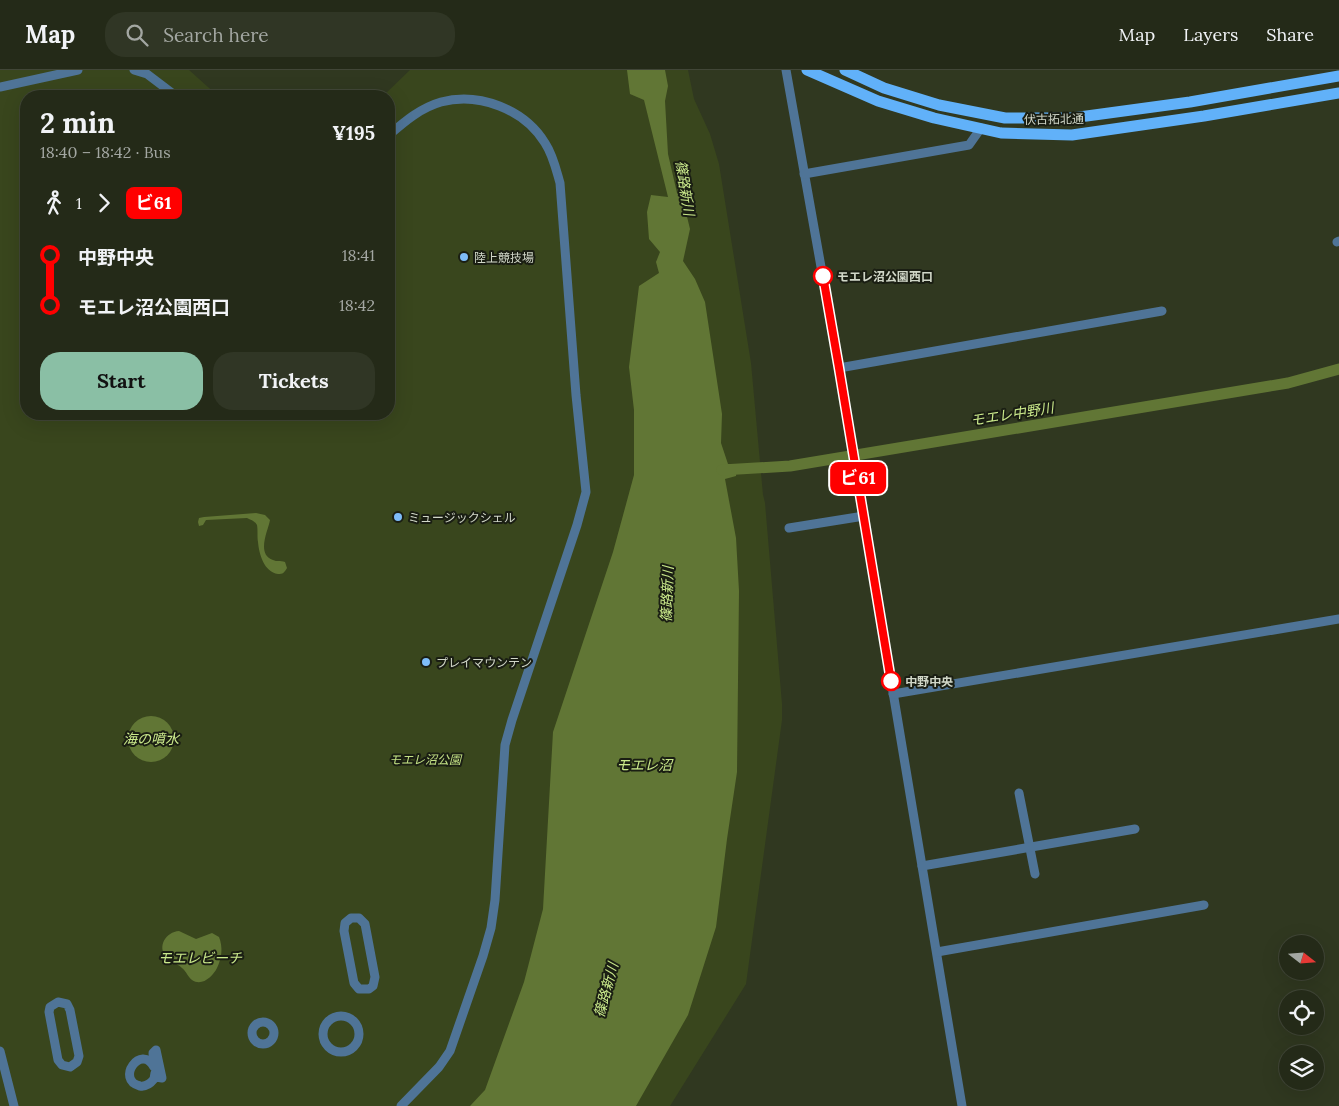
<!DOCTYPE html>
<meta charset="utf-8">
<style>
:root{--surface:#242a18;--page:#303625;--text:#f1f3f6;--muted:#a3a7a2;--line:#414637;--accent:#8abfa5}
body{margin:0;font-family:Lora,"Noto Sans JP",serif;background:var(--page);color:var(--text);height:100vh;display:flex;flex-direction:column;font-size:19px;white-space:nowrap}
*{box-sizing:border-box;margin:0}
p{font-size:16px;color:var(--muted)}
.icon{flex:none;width:28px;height:28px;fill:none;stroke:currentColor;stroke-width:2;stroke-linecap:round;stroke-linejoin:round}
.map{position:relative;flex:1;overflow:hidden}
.side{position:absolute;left:20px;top:20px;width:375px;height:330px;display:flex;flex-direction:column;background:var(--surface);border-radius:20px;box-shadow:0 5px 20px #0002,0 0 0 1px var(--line)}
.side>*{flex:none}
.badge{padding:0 10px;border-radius:8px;font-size:18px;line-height:32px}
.needle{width:32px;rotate:107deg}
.tools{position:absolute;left:1279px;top:865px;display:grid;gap:10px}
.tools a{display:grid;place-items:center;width:45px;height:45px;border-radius:50%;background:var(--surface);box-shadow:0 5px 20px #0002,0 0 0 1px var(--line);font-size:25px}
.map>.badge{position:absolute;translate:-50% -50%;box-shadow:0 0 0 2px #fff}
.legs{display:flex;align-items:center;gap:8px;height:55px;padding:0 20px;font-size:16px}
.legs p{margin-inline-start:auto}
.summary{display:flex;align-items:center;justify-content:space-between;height:85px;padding:0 20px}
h1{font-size:28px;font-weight:800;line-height:38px}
.action{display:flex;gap:10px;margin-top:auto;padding:10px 20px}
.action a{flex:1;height:58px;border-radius:20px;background:var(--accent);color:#111;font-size:20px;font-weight:800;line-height:58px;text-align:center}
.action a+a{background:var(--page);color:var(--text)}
ul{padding:0 20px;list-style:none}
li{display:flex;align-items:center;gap:18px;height:50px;font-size:19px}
li i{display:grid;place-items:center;width:8px;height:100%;margin:0 6px;background:currentColor}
li i::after{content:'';width:12px;height:12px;margin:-6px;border:4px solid;border-radius:50%;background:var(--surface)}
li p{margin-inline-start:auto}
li:first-child i{background:linear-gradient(#0000 50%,currentColor 0)}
li:last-child i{background:linear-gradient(currentColor 50%,#0000 0)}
header{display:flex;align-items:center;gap:30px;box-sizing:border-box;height:70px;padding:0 25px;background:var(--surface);border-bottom:1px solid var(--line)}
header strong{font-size:24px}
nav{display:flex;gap:28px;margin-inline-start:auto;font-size:18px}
.search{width:350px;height:45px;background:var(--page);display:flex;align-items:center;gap:12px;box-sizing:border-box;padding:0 18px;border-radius:20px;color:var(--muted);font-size:19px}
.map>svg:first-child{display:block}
</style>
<header>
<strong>Map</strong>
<div class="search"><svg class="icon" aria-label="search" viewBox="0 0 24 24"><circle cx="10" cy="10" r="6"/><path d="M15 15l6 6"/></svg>Search here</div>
<nav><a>Map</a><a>Layers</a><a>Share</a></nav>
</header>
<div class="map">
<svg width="1339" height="1036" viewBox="0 0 1339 1036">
<rect width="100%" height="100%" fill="#303820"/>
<polygon fill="#39461d" points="0,0 189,0 218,26 26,26 26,344 389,344 389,26 383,26 410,0 688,0 694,29 710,64 719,94 751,293 763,425 765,433 782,634 782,650 746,914 670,1036 0,1036"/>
<g fill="#617635">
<polygon points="627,0 665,0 668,16 665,31 668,84 677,123 682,126 690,159 683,191 695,209 705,232 722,344 721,373 728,394 737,394 736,406 725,409 736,468 739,521 737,702 727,769 716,857 688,945 636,1036 470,1036 485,1020 524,912 543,839 553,662 613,482 634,405 634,340 629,297 639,216 659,203 656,192 660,182 649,169 647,142 651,125 668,127 644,30 630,24"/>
<path d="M256 443 265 445 270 450C268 461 256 484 273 490 277 492 280 490 285 492L287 498C284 503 283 504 278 504 264 502 259 484 258 472 257 467 258 460 257 455 255 451 251 450 247 448L206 450 203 455 199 456 198 452 199 448 204 447Z"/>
<circle cx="151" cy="669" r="23"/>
<path d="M179 861 196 869 212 863 219 867C223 877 222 888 217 898 213 906 202 917 192 910 188 907 186 901 182 898 177 893 170 892 166 887 157 876 166 862 179 861Z"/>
</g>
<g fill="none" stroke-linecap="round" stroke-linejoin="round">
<polyline stroke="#617635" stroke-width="11" points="722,400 790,396 1288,313 1339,299"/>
<g stroke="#4f7497" stroke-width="9">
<polyline points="134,0 147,4 176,26"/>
<polyline points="786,0 839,298 962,1036"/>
<polyline points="0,17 78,0"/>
<path d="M389 65C404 52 420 38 441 32 479 22 524 39 545 73 553 85 556 99 560 113L576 325 586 422 577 455 512 650 505 675 495 830 491 858 483 886 450 981 439 997 401 1036"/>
<polyline points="804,104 969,75 981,58"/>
<polyline points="1337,172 1339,171"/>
<polyline points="839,298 1162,241"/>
<polyline points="789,458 864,446"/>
<polyline points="893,624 1339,549"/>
<polyline points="1019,723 1035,804"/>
<polyline points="922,796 1135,759"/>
<polygon points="351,848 359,848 365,854 375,907 373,916 369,919 359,919 354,913 344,861 345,853"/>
<polyline points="937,882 1204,835"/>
<polygon points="58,932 67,934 70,940 79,986 77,992 70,997 62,995 58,990 49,942 50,937"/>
<circle cx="341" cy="964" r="18"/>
<circle cx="263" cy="963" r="11"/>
<path d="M156 980 162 1008 156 1007 155 1003 154 1009C150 1014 146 1017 140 1016 115 1010 141 973 154 997L153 983Z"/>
<polyline points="0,981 14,1036"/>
</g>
<g stroke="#61b1f9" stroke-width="11">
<polyline points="807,0 878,31 934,48 1001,63 1072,65 1204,46 1339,23"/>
<polyline points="845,0 884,18 939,35 1005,48 1072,48 1190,32 1339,6"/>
</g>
</g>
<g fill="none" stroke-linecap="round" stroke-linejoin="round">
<g stroke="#fff" stroke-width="11">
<polyline id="line-1" points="823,206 839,298 891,611"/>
</g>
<use href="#line-1" stroke="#f00" stroke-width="8"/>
</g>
<g fill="#7ebdf9" stroke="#1a1e13" stroke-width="2">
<circle cx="464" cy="187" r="5"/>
<circle cx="398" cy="447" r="5"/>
<circle cx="426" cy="592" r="5"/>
</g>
<g fill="#fff" stroke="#f00" stroke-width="2.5">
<circle cx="823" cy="206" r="9"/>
<circle cx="891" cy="611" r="9"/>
</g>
<g text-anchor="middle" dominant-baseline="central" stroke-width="4" stroke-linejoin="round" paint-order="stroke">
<g font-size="12" fill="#d1d7c8" stroke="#1a1e13">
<text transform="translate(1054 49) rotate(-1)">伏古拓北通</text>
</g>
<g font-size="12" fill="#d1d7c8" stroke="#1a1e13" text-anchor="start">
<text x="474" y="187">陸上競技場</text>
<text x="408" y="447">ミュージックシェル</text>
<text x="436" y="592">プレイマウンテン</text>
</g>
<g font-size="12" font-weight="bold" fill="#d1d7c8" stroke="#1a1e13" text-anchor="start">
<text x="837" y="206">モエレ沼公園西口</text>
<text x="905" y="611">中野中央</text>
</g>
<g font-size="12" font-style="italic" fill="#c4e285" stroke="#1a1e13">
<text x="425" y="689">モエレ沼公園</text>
</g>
<g font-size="14" font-style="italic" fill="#cae98b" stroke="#1a1e13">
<text transform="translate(685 118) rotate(81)">篠路新川</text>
<text transform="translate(1012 344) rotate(-9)">モエレ中野川</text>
<text transform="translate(667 524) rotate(-88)">篠路新川</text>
<text x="151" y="669">海の噴水</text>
<text x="644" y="695">モエレ沼</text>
<text x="200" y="888">モエレビーチ</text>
<text transform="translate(606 920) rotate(-75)">篠路新川</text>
</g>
</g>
</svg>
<div class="tools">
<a><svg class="needle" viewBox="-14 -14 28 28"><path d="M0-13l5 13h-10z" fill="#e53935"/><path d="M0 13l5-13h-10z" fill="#a3a7a2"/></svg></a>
<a><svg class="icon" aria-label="locate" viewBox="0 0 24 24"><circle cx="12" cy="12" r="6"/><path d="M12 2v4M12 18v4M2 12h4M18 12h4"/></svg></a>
<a><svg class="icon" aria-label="layers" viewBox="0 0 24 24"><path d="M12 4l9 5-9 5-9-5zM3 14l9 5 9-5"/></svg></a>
</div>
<b class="badge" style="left:858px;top:408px;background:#f00;color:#fff">ビ61</b>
<section class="side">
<div class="summary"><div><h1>2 min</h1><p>18:40 – 18:42 · Bus</p></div><b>¥195</b></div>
<div class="legs"><svg class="icon" aria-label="walk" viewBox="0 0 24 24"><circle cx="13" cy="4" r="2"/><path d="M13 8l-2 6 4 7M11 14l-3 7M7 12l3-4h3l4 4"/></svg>1<svg class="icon" aria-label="forward" viewBox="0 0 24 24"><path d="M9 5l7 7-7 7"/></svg><b class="badge" style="background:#f00;color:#fff">ビ61</b></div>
<ul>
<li><i style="color:#f00"></i><b>中野中央</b><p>18:41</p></li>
<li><i style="color:#f00"></i><b>モエレ沼公園西口</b><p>18:42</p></li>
</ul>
<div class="action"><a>Start</a><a>Tickets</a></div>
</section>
</div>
